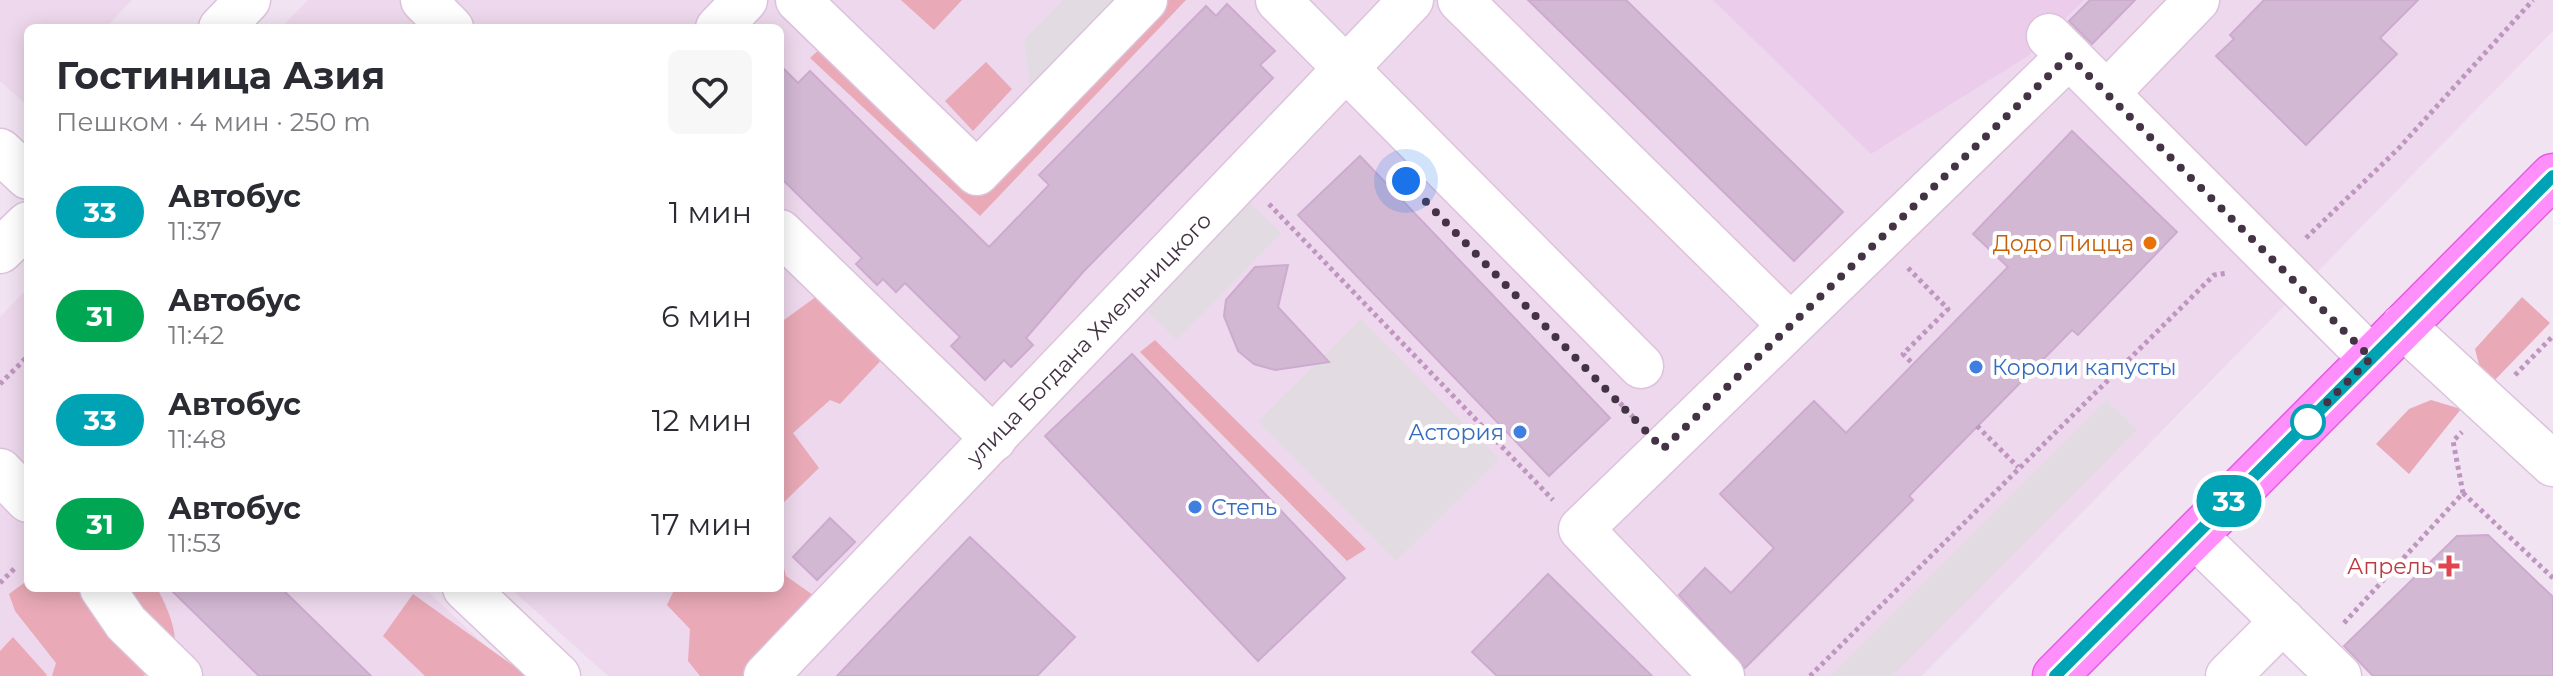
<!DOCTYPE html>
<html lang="ru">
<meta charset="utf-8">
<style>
:root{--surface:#fff;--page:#f7f7f7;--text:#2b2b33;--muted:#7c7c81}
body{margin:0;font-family:Montserrat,sans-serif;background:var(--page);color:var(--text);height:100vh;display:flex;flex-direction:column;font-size:30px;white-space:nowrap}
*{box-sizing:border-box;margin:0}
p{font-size:26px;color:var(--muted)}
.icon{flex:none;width:44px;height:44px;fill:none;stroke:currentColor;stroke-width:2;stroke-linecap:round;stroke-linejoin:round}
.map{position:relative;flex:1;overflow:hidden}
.panel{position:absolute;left:24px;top:24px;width:760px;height:568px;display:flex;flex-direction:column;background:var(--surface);border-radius:12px;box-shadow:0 4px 20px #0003}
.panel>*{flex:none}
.badge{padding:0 16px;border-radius:26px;font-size:28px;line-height:52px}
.you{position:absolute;width:40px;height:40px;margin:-20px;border:6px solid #fff;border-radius:50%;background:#1a73e8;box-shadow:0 0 0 12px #1a73e833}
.map>.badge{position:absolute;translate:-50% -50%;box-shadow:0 0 0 4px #fff}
.round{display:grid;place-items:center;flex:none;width:84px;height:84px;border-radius:12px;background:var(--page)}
.summary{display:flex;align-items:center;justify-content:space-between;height:136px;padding:0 32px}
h1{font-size:38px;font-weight:700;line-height:60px}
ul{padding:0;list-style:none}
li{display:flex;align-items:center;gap:24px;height:104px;padding:0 32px}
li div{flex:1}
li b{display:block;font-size:30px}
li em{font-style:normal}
li .badge{min-width:88px;font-weight:700;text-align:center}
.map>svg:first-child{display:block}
</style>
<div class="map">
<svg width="2553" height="676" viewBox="0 0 2553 676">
<rect width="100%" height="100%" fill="#f2e3f2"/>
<g fill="#eed8ed">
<polygon points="0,0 132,0 105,28 28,28 28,106 0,81"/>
<polygon points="308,0 2553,0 2553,31 1922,676 608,676 510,588 780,588 780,28 281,28"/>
<polygon points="28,288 28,588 424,588 518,676 0,676 0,317"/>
</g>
<polygon fill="#eccceb" points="1713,0 2084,0 2028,56 1871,154"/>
<g fill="#e9a9b7">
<polygon points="901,0 962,0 934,30"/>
<polygon points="1145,0 1186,0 980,216 810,58 834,36 977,173"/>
<polygon points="986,62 1012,89 973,131 945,101"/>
<polygon points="824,291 887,354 840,404 830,400 793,433 819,468 780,506 780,317 784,320"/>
<polygon points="2522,297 2550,323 2492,383 2482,376 2475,349"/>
<polygon points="1155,340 1366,549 1347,561 1140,352"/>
<polygon points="2431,400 2461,409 2409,474 2376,444 2409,409"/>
<polygon points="780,552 786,576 813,595 797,630 755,676 700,676 688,661 690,629 667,605 675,588 780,588"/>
<path d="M28 580V588H157C169 611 180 635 173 661L143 676H52L56 663 15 611 9 594Z"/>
<polygon points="413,594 528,676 425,676 383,636"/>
<polygon points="13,637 47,675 46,676 0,676 0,651"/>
</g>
<g fill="#e2dce2">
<polygon points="1063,0 1124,0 1031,97 1024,40"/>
<polygon points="1250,203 1281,233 1177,340 1147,311"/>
<polygon points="1361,319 1499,459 1396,561 1258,421"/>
<polygon points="2106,400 2137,430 1892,676 1830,676"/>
</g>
<g fill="#d3b8d4" stroke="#cdabcf" stroke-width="2">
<polygon points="1528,0 1626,0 1843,212 1794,261"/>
<polygon points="2090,0 2135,0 2092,44 2069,21"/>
<polygon points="2264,0 2418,0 2380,38 2397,54 2306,145 2216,56 2234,39 2230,35"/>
<polygon points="1227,4 1275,51 1260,65 1273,78 1083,272 1026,338 1033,345 1011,367 1004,360 985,380 951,346 960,337 905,283 896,292 883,279 877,285 856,264 862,258 780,177 780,65 798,83 810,71 989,247 1049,185 1039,175 1206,6 1216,16"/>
<polygon points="2072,131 2177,232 2078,335 2072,330 1909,496 1913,500 1745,668 1679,595 1705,568 1731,593 1774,548 1720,494 1814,401 1846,433 2008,267 1973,234"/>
<polygon points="1360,156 1610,418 1549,476 1298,215"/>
<polygon points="1288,265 1278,307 1329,362 1275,370 1254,364 1238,351 1224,316 1226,300 1255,267"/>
<polygon points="1132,354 1345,578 1258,661 1045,436"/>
<polygon points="830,518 855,542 817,580 793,557"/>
<polygon points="2488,535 2553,597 2553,676 2373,676 2344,646 2457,536"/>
<polygon points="970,537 1075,637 1037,676 837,676"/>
<polygon points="1548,574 1652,676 1497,676 1472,652"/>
<polygon points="169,588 281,588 371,676 259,676"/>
</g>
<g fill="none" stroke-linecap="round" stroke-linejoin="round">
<g stroke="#dcc2dc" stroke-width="47">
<g id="minor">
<polyline points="423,0 451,28"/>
<polyline points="798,0 977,173 1145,0"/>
<polyline points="1278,0 1641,366"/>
<polyline points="1460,0 1779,314"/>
<polyline points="221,28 248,0"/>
<polyline points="718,28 745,0"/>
<polyline points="2049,36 2371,358"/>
<polyline points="2107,93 2197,0"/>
<polyline points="0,151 28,177"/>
<polyline points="780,232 994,439"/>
<polyline points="0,251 28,224"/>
<polyline points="2403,326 2553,464"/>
<polyline points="0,471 28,500"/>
<polyline points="2195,536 2339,676"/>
<polyline points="102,588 126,623 180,676"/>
<polyline points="465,588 558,676"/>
<polyline points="766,676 1411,0"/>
<polyline points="1722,676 1581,529 2069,56"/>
<polyline points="2228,676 2283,621"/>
</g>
</g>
<g stroke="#e85be4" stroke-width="47">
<polyline id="major" points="2055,676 2553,176"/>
</g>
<g stroke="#bf96c0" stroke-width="5" stroke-dasharray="4 4" stroke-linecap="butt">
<polyline points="1269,204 1553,500"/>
<polyline points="2306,238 2399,148 2533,0"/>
<polyline points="1908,268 1948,309 1903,354 1913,364"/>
<polyline points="2515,375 2553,336"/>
<polyline points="0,384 28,356"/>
<polyline points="1620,403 1635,419"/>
<polyline points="1977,426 2018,467"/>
<polyline points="2463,493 2553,578"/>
<polyline points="0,583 16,567"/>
<polyline points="2344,623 2463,493 2453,441 2462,432"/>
<polyline points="1810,676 2214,275 2228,273"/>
</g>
<use href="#minor" stroke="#fff" stroke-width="44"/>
<use href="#major" stroke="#ff8ffa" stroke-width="44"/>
</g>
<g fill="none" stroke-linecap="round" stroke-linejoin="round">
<g stroke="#fff" stroke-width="18">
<polyline id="line" points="2055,676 2553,176"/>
</g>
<use href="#line" stroke="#00a3b4" stroke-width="12"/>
<polyline stroke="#433344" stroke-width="8" stroke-dasharray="0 14.4" points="1406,181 1663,449 2069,56 2371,358 2305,425 2308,422"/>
</g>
<circle fill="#e8710a" stroke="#fff" stroke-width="3" cx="2150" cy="243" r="8"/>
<g fill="#3f7fe0" stroke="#fff" stroke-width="3">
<circle cx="1976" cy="367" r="8"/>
<circle cx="1520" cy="432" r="8"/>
<circle cx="1195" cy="507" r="8"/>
</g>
<circle fill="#fff" stroke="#00a3b4" stroke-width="4" cx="2308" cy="422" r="16"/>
<path fill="#e0444e" stroke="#fff" stroke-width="3" d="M2445 554h8v8h8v8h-8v8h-8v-8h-8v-8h8z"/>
<g text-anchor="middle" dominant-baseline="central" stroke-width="8" stroke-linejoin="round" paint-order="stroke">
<g font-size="22" fill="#c56008" stroke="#fff" text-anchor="end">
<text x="2134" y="243">Додо Пицца</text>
</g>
<g font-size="22" fill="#433344" stroke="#fff">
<text transform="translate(1089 339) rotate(-46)">улица Богдана Хмельницкого</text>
</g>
<g font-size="22" fill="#366cbe" stroke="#fff" text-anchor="start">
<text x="1992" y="367">Короли капусты</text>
<text x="1504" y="432" text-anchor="end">Астория</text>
<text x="1211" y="507">Степь</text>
</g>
<g font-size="22" fill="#be3a42" stroke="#fff" text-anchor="end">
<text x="2433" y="566">Апрель</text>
</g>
</g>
</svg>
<div class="you" style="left:1406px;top:181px"></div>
<b class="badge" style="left:2229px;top:501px;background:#00a3b4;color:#fff">33</b>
<section class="panel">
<div class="summary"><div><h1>Гостиница Азия</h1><p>Пешком · 4 мин · 250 m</p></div><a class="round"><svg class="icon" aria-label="heart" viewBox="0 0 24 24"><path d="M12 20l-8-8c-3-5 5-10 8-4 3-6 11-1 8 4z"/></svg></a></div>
<ul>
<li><span class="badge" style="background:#00a3b4;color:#fff">33</span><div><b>Автобус</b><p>11:37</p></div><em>1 мин</em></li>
<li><span class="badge" style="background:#00a651;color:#fff">31</span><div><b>Автобус</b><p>11:42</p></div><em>6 мин</em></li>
<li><span class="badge" style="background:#00a3b4;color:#fff">33</span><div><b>Автобус</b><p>11:48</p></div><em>12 мин</em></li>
<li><span class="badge" style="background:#00a651;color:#fff">31</span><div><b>Автобус</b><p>11:53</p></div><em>17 мин</em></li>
</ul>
</section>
</div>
